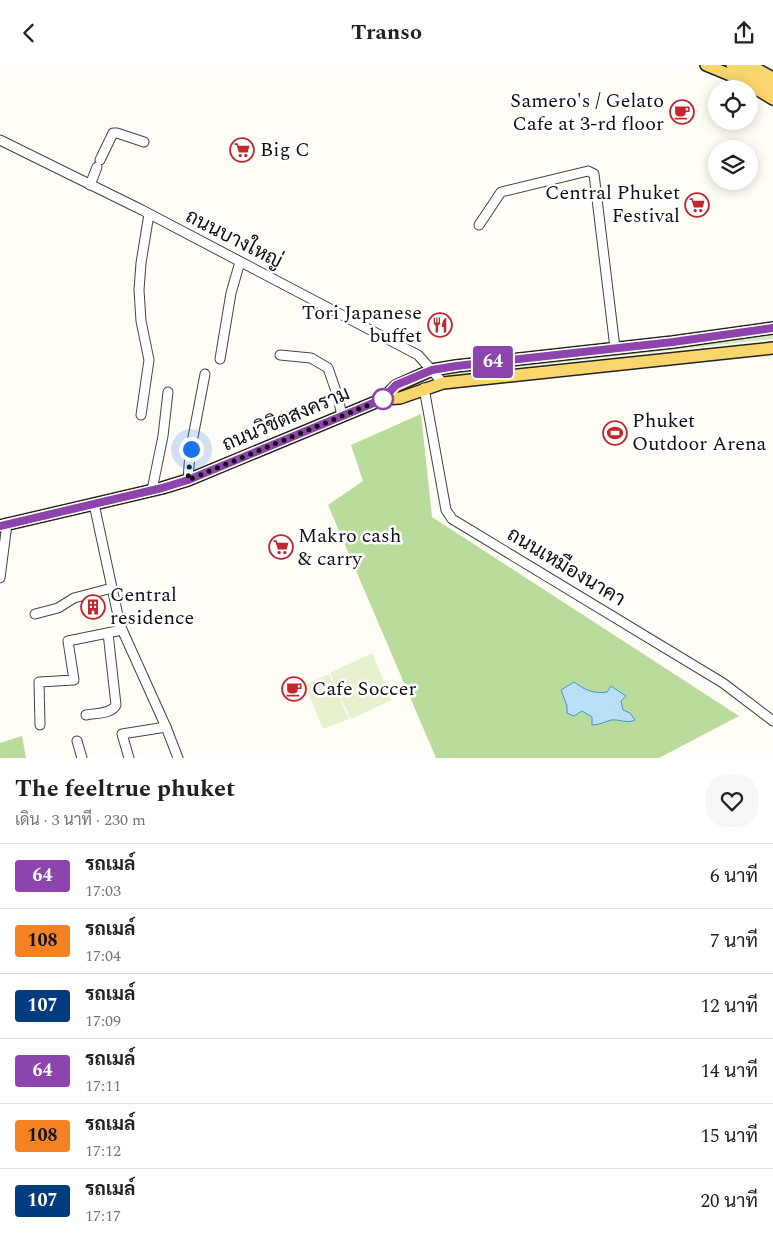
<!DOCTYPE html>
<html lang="th">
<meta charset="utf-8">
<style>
:root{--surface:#fff;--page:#f6f6f6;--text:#202124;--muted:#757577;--line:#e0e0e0}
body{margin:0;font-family:Spectral,Sarabun,serif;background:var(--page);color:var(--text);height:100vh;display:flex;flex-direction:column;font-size:19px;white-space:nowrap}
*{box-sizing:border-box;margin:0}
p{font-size:16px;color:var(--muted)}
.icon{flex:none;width:28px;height:28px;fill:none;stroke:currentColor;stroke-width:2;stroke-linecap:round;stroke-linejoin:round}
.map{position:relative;height:693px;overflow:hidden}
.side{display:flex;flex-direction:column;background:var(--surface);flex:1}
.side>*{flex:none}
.badge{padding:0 10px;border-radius:4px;font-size:18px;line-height:32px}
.fabs{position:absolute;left:708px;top:15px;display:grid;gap:10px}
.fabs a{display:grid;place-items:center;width:50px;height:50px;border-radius:50%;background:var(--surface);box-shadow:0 2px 12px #0003;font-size:25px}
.you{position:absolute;width:25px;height:25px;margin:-12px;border:4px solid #fff;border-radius:50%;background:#1a73e8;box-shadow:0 0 0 8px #1a73e833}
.map>.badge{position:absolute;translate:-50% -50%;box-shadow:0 0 0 2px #fff}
.round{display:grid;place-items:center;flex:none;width:52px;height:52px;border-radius:20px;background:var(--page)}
.head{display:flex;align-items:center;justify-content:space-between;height:85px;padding:0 15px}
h1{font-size:24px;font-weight:700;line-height:38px}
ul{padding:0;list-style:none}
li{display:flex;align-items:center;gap:15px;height:65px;padding:0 15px;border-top:1px solid var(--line)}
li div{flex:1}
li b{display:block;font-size:19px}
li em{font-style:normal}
li .badge{min-width:55px;font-weight:700;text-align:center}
header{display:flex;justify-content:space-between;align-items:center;height:65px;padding:0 15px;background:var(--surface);font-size:22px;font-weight:700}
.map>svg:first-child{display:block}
</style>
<header><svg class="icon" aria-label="back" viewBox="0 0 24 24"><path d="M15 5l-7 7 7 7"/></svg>Transo<svg class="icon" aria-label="share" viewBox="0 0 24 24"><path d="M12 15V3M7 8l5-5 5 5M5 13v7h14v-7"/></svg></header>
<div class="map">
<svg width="773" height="693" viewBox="0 0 773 693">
<rect width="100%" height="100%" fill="#fffdf5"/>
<polygon fill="#d5ebbd" points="773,268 773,274 448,310 447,308 657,285"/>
<g fill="#b9dc9c">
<polygon points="421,349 432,452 739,651 659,693 436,693 328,440 363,416 351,380"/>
<polygon points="22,671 26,693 0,693 0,678"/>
</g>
<g fill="#e6f2cf">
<polygon points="372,588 392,635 351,654 340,632 364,621 340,631 330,608"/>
<polygon points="329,609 349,654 323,664 305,620"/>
</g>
<path fill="#b9e0f7" stroke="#3f96cf" d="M574 617C585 625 593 629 607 627L611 621 626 631 621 636 623 645 630 648 635 655C627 659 620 654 611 655 604 657 599 660 592 660V652L582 646 574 651 567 648V641L561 625Z"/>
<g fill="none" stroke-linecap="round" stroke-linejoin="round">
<g stroke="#444" stroke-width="11">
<g id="minor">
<polyline points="0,75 142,145 418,290 443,318"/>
<polyline points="100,95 113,68 117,68 144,77"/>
<polyline points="90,120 97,102"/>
<polyline points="479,160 501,127 588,106 594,109 615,283"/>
<polyline points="280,290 311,293 328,303 338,332 342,351"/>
<polyline points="220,294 231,228 240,197"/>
<polyline points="424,323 446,445 452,454 723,618 773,656"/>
<polyline points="141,350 149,295 141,256 139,225 141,198 149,149"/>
<polyline points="188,415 190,388 205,309"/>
<polyline points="152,425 163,371 168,327"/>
<polyline points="94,439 120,560 166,662 178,693"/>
<polyline points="0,513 7,459"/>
<polyline points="35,549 58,543 74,533 112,523"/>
<path d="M86 650C96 648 112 649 116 640L108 568"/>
<polyline points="40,660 39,617 74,615 68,576 122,565"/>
<polyline points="77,676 82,693"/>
<polyline points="129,693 122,669 166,662"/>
</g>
</g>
<g stroke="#222" stroke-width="14">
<g id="major">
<polyline points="706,0 740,14 773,34"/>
<polyline points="732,0 751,9 773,23"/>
<polyline points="749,0 773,13"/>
<polyline points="383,334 396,321 432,305 456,301 673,277 773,263"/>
<polyline points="0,461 162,423 188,415 383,334 400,333 443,318 773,283"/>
</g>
</g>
<use href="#minor" stroke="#fff" stroke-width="9"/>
<use href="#major" stroke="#f9d66b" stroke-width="11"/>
</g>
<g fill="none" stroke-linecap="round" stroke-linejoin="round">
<g stroke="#fff" stroke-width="11">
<polyline id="line" points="0,461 162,423 188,415 383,334 396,320 432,305 456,301 673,277 773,263"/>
</g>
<use href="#line" stroke="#8e44ad" stroke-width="8"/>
<polyline stroke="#111" stroke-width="5" stroke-dasharray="0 9" points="191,384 188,415 383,334"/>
</g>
<defs>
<g id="cafe-ring" transform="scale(1.25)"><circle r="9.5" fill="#fff" stroke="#c4262e" stroke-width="1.5"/><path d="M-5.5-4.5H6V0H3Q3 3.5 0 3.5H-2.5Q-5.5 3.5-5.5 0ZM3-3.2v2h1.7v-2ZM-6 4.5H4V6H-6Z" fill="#c4262e"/></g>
<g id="supermarket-ring" transform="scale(1.25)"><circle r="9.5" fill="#fff" stroke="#c4262e" stroke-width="1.5"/><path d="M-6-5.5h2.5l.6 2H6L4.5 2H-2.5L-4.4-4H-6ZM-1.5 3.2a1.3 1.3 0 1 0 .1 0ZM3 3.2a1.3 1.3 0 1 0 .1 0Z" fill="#c4262e"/></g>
<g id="restaurant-ring" transform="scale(1.25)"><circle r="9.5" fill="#fff" stroke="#c4262e" stroke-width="1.5"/><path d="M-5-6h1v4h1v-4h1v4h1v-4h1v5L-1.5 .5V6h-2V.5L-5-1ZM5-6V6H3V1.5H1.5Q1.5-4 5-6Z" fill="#c4262e"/></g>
<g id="stadium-ring" transform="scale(1.25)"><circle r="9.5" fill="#fff" stroke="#c4262e" stroke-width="1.5"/><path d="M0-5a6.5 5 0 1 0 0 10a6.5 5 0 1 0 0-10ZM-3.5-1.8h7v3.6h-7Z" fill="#c4262e"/></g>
<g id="building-ring" transform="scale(1.25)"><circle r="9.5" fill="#fff" stroke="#c4262e" stroke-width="1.5"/><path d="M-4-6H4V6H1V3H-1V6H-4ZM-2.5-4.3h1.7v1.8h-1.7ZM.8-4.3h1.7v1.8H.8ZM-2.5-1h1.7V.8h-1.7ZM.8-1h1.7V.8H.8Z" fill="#c4262e"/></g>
</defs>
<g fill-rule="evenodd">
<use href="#cafe-ring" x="682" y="47"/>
<use href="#supermarket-ring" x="242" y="85"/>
<use href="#supermarket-ring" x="697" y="140"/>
<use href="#restaurant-ring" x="440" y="260"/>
<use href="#stadium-ring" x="615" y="368"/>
<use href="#supermarket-ring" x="281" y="482"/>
<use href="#building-ring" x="93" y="542"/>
<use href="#cafe-ring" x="294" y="624"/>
</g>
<circle fill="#fff" stroke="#8e44ad" stroke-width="2.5" cx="383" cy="334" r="10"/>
<g text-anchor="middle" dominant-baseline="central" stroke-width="5" stroke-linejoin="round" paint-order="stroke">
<g font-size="20" fill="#111" stroke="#fff" text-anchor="start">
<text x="664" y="36" text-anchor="end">Samero's / Gelato<tspan x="664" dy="23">Cafe at 3-rd floor</tspan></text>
<text x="260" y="85">Big C</text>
<text x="680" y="128" text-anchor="end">Central Phuket<tspan x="680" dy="23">Festival</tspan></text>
<text x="422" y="248" text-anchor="end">Tori Japanese<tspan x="422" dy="23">buffet</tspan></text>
<text x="632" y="356">Phuket<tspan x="632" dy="23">Outdoor Arena</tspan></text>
<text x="298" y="471">Makro cash<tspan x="298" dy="23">&amp; carry</tspan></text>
<text x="110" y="530">Central<tspan x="110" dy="23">residence</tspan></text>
<text x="312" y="624">Cafe Soccer</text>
</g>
<g font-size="20" fill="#111" stroke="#fff">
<text transform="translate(234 174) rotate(27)">ถนนบางใหญ่</text>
<text transform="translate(286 354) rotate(-23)">ถนนวิชิตสงคราม</text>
<text transform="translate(566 502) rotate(31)">ถนนเหมืองนาคา</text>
</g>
</g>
</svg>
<div class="fabs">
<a><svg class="icon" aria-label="locate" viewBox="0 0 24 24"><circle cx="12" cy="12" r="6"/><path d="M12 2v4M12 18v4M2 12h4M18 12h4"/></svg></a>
<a><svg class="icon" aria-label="layers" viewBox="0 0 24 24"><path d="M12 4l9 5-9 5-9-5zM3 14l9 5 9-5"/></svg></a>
</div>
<div class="you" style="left:191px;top:384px"></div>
<b class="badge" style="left:493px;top:297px;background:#8e44ad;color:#fff">64</b>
</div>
<section class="side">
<div class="head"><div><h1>The feeltrue phuket</h1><p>เดิน · 3 นาที · 230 m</p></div><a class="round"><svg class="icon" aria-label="heart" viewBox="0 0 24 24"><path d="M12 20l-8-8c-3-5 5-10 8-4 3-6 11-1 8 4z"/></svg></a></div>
<ul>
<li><span class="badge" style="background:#8e44ad;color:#fff">64</span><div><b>รถเมล์</b><p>17:03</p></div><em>6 นาที</em></li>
<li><span class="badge" style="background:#f58220;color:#111">108</span><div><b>รถเมล์</b><p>17:04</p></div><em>7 นาที</em></li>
<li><span class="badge" style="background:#003b80;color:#fff">107</span><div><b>รถเมล์</b><p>17:09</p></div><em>12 นาที</em></li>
<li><span class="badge" style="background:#8e44ad;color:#fff">64</span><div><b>รถเมล์</b><p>17:11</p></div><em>14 นาที</em></li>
<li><span class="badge" style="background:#f58220;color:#111">108</span><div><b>รถเมล์</b><p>17:12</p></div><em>15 นาที</em></li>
<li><span class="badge" style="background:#003b80;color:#fff">107</span><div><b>รถเมล์</b><p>17:17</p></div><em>20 นาที</em></li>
</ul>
</section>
